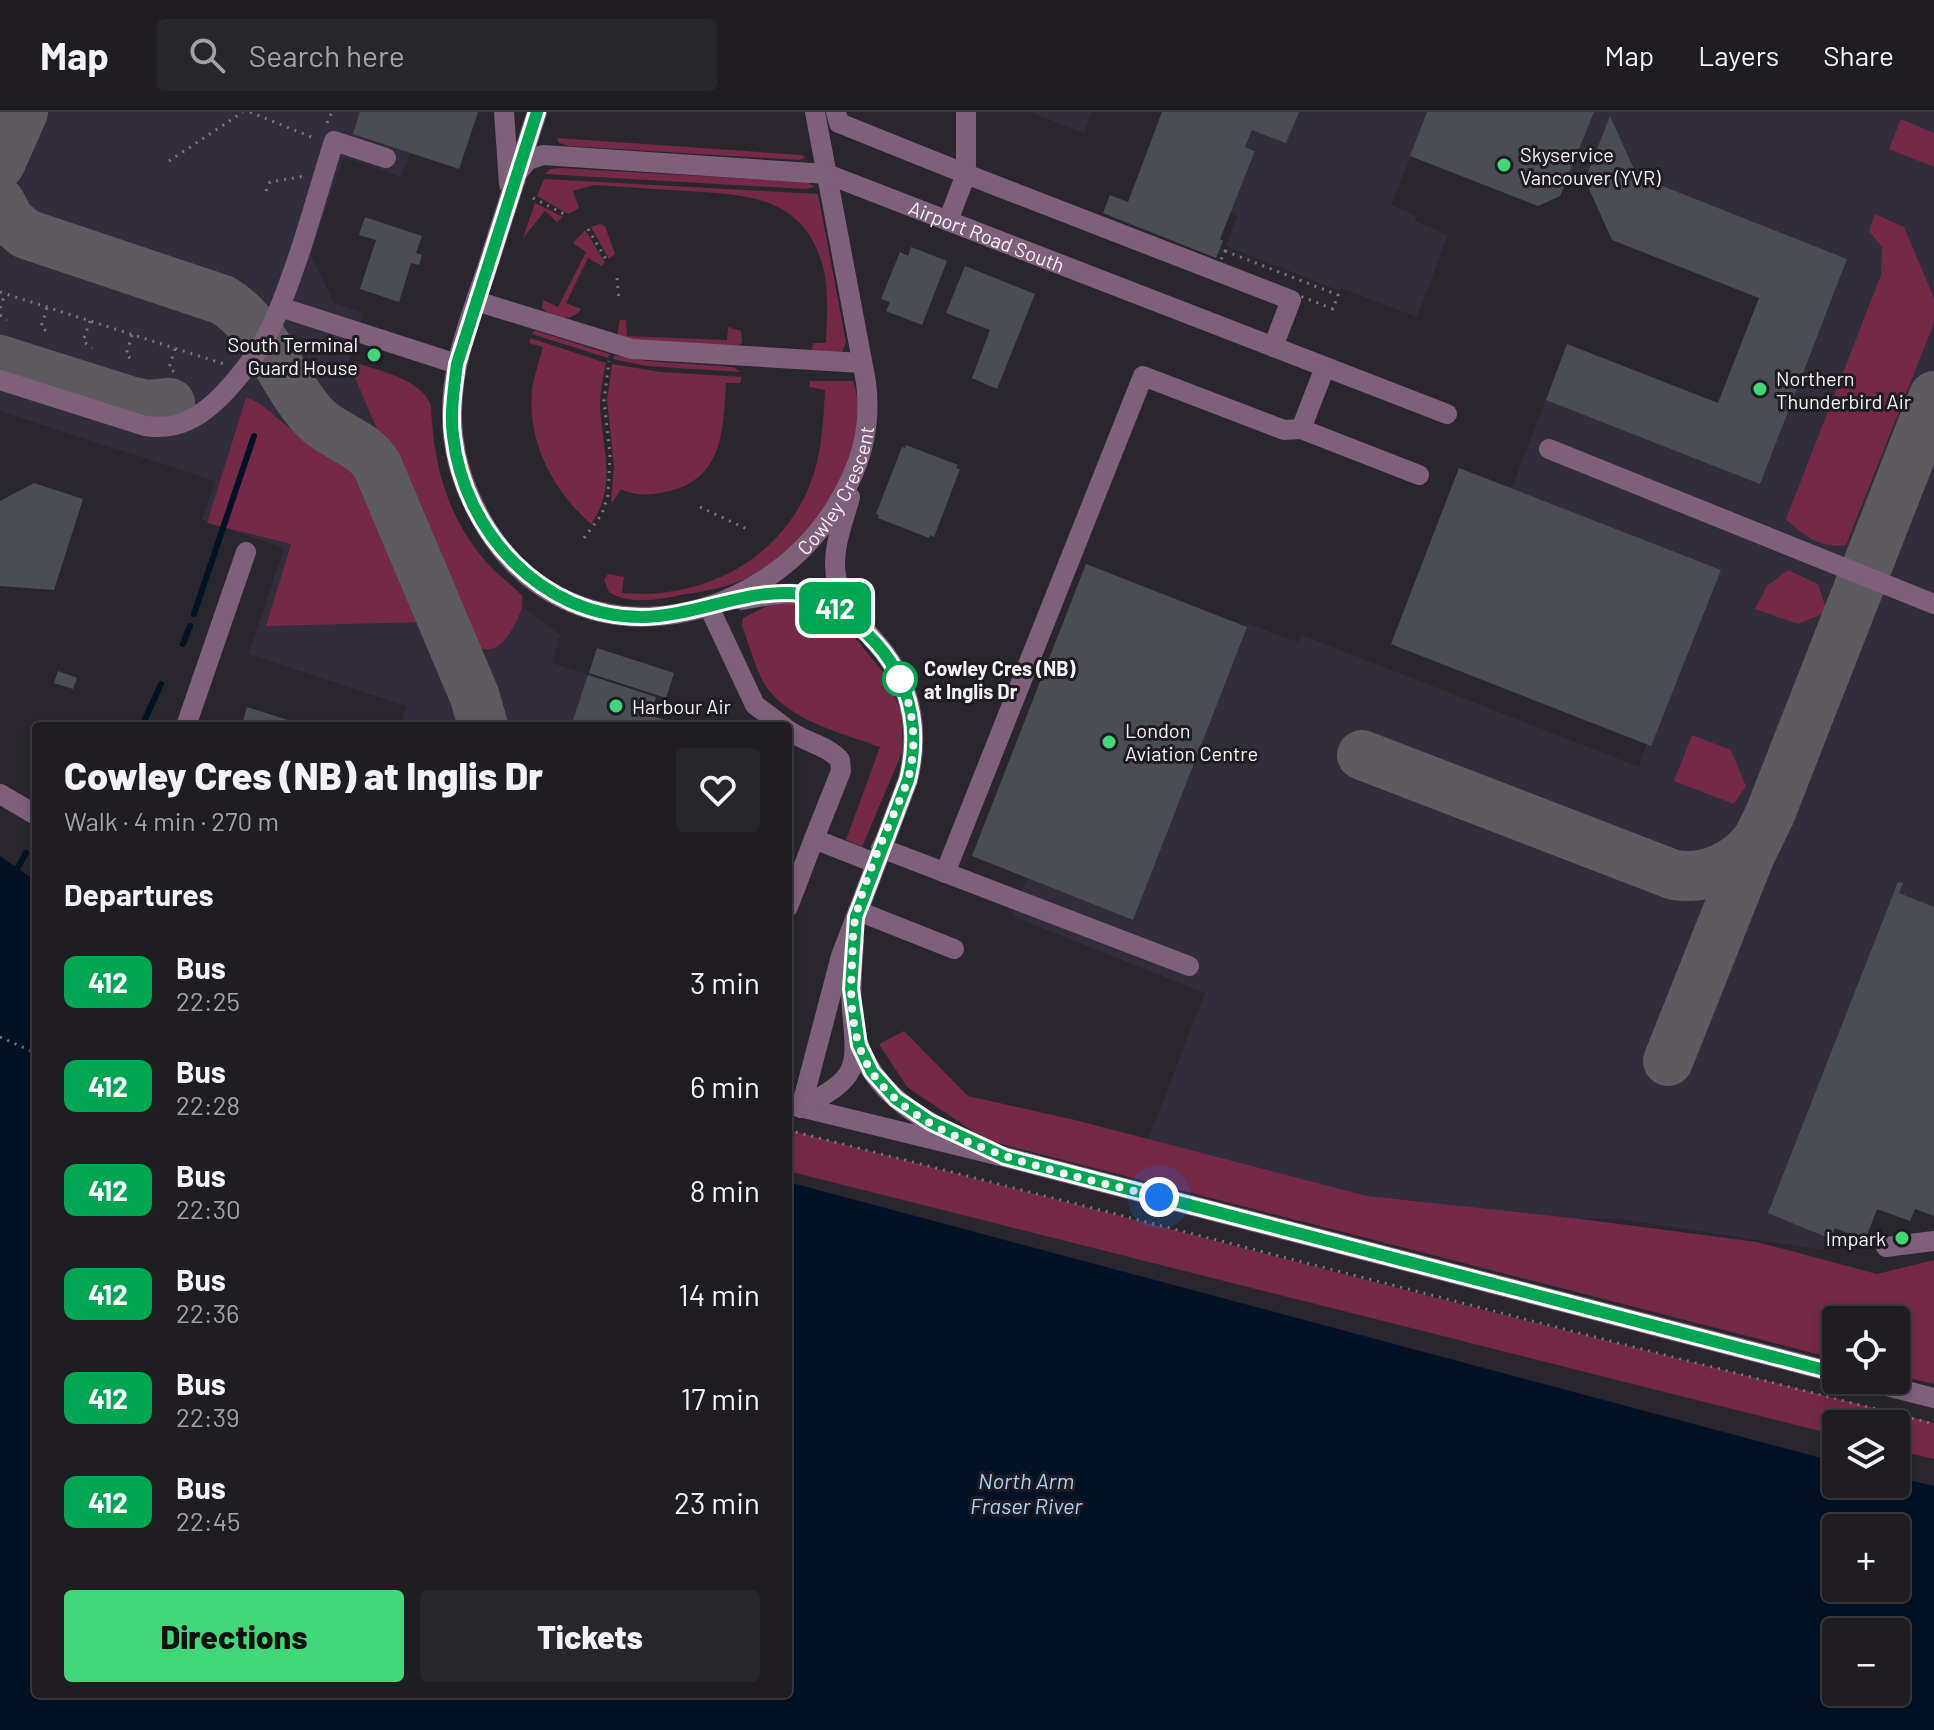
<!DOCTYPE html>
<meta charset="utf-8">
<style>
:root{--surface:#1f1d22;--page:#27262a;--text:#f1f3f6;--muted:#a1a2a5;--line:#3c3b40;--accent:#42d77b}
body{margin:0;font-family:Barlow,sans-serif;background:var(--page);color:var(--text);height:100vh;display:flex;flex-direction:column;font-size:30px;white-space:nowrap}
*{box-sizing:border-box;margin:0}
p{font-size:26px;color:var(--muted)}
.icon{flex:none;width:44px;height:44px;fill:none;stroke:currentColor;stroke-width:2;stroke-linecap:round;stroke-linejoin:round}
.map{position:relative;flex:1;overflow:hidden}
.panel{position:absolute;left:32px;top:610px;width:760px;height:976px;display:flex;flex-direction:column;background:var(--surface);border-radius:8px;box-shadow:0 4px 12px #0003,0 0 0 2px var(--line)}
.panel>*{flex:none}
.badge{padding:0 16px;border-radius:12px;font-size:28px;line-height:52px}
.tools{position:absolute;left:1822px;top:1194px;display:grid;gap:16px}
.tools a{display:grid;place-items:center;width:88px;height:88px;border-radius:8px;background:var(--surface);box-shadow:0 4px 12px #0003,0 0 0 2px var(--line);font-size:40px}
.you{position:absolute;width:40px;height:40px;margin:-20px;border:6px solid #fff;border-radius:50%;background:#1a73e8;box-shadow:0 0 0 12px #1a73e833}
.map>.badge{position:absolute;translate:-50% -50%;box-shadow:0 0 0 4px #fff}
h2{padding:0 32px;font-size:30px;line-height:72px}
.round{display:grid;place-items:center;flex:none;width:84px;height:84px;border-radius:8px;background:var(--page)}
.head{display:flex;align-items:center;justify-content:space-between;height:136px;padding:0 32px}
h1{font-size:38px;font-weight:800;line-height:60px}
.action{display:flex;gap:16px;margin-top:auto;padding:16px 32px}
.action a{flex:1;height:92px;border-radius:8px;background:var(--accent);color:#111;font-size:32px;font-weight:800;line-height:92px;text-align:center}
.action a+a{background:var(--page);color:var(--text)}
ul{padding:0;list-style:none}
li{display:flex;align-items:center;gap:24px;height:104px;padding:0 32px}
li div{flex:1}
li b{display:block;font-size:30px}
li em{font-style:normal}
li .badge{min-width:88px;font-weight:700;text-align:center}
header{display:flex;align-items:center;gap:48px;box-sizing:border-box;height:112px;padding:0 40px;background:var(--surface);border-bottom:2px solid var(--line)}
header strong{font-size:38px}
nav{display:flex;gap:44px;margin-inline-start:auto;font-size:28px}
.search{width:560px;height:72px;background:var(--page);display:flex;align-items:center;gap:20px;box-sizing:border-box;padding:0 28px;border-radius:8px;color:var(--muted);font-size:30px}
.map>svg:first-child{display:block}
</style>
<header>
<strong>Map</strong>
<div class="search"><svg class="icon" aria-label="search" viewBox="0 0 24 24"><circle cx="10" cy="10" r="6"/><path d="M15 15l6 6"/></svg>Search here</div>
<nav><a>Map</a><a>Layers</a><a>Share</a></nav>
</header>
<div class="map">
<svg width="1934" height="1618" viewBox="0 0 1934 1618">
<rect width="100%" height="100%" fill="#29272d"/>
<g fill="#312d3a">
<polygon points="0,0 478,0 459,57 410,41 401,65 343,45 311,143 334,191 364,201 346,258 415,284 428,340 453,411 523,495 560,523 552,551 656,585 647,614 400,614 406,594 249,542 284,436 202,408 215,369 0,299"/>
<polygon points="1030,0 1092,0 1084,21"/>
<polygon points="1200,0 1934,0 1934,1104 1915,1097 1878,1097 1865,1128 1835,1117 1823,1138 1621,1107 1466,1105 1383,1096 1147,1030 1205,881 1012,804 1027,766 972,744 1086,452 1246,515 1248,512 1298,530 1302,523 1639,655 1647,632 1391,532 1459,356 1512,376 1567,232 1718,291 1759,186 1612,128 1585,68 1569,64 1560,84 1538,94 1411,44 1391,93 1416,104 1415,109 1448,123 1417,205 1341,176 1340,179 1226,134 1237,104 1230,101 1255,39 1245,35 1252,18"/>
</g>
<g fill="#742946">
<polygon points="1901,7 1934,21 1934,55 1889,37"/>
<polygon points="557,26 802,43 805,46 799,48 568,34 559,31"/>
<polygon points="560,56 807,70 815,75 805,77 545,62 550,57"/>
<path d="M544 67 818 82 846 230 842 240 812 238 813 231H826C827 202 830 173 820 145 798 82 742 83 686 79 655 77 625 75 594 73L573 79 579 96 568 102 537 84Z"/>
<polygon points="535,91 563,105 557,110 545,99 523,126"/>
<path d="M1875 102 1904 115 1934 186V211L1846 433C1821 437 1803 423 1786 407L1881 163 1882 135 1869 119Z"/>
<polygon points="600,112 605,114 615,142 609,147 591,115"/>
<path d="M585 118 605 150 602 154 588 146 566 191 581 197C572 211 553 207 542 196L543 188 558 195 586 140 573 131Z"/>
<path d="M620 208H626L627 224 727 228 728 215 741 219 742 230 738 234C698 232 656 234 617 224Z"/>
<polygon points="534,219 537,219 610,242 608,246 532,222"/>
<path d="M530 226 606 251C603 265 600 280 600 295 602 337 618 374 591 412 553 379 527 330 532 278 534 264 539 250 543 235L529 231Z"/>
<polygon points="614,243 647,249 733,255 741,260 646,254 613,247"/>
<path d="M357 251C382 260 419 266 431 293 433 353 448 409 490 454 500 465 513 473 522 484 524 494 520 501 516 510 505 532 488 551 466 525L353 261Z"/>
<path d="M612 252 661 260 742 265 740 271H726C723 317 724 365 670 379 651 383 638 385 621 377L612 391 611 389 614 355 607 288Z"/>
<path d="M810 269H853C878 338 811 433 752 464 730 475 705 479 681 483 659 488 628 493 609 480L604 468 608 462 624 465 622 481C700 488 778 450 809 375 822 344 823 311 825 278L809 275Z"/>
<path d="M246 286C267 291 278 311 299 322 321 334 346 343 370 353L428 510 266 514 291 432 207 411Z"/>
<polygon points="1788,458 1818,472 1827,500 1798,512 1755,497 1767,474"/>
<path d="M801 489 840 508 884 561 901 599 903 638 862 735 846 728 880 635C842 621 789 609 765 573 755 556 749 532 742 514L743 506 769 493Z"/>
<polygon points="1692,623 1731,638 1746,674 1734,692 1674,669"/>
<polygon points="904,919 968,984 1075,1008 1367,1084 1581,1107 1757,1130 1877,1162 1934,1148 1934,1272 1896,1263 1896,1208 1836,1208 1836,1247 986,1028 907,975 879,932"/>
<polygon points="788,1018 1409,1179 1934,1311 1934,1347 1896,1338 1896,1312 1836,1312 1836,1323 788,1059"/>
</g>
<path fill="#001223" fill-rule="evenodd" d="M0 744 36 769V1582H788V1070L1836 1350V1372H1896V1365L1934 1374V1618H0ZM1836 1416H1896V1476H1836ZM1836 1520H1896V1580H1836Z"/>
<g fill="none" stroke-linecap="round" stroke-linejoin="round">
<g stroke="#001223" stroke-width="6">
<polyline points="194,502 254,324"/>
<polyline points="183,532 190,514"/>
<polyline points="142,614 161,572"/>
<polyline points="17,757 26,741"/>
</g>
<g stroke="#5d5b60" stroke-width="50">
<polyline points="0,52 23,0"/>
<path d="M0 90 10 109 26 122 223 188C267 215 280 268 314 305 333 325 362 329 377 353L475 585 483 614"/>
<polyline points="0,248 133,290 148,293 170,291"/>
<path d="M1362 643 1674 763C1707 768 1738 754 1758 727"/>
<polyline points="1668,949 1750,743 1770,702 1934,284"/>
</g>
</g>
<g fill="#4b4d55">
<polygon points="360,0 478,0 459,57 353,22"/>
<polygon points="1162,0 1299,0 1286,31 1252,18 1245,35 1255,39 1220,127 1223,129 1216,146 1103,101 1110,83 1128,90"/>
<polygon points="1427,0 1594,0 1560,84 1538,94 1410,44"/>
<polygon points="1610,4 1637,64 1847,147 1760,372 1546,288 1567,232 1718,291 1759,186 1612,128 1585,68"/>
<polygon points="365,105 422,124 416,141 422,143 419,153 411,151 399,190 360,177 376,128 359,123"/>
<polygon points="911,135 947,149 922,213 886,199 890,190 881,187 900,140 908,144"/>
<polygon points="965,154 1035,182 997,277 972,266 990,218 946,201"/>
<polygon points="369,237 382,240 379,249 367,245"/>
<polygon points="906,333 958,353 956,356 960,357 934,425 930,423 929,426 878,406 879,403 876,402 902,335 905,336"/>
<polygon points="1459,356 1721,458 1651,634 1391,532"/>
<polygon points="34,371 83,387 54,478 0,474 0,389"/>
<polygon points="1086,452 1247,515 1133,808 972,744"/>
<polygon points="597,536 674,561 666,586 589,561"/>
<polygon points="58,559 77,566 73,577 54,571"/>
<polygon points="588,563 656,585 651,604 666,608 664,614 571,614"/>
<polygon points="247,595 297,611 297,609 311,614 237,614 239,608 243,609"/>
<polygon points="1898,770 1903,771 1899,781 1934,795 1934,1104 1915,1097 1910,1109 1877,1097 1865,1128 1835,1116 1831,1127 1768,1101"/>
</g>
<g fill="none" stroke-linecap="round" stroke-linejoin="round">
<g stroke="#78767c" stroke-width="3" stroke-dasharray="2 6" stroke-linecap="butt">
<polyline points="250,0 316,27"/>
<polyline points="327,11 332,0"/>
<polyline points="169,49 243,0"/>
<polyline points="266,79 270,70 305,64"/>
<polyline points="533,86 566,103"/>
<polyline points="588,117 607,149"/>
<polygon points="1225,139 1338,183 1333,197 1219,152"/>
<polyline points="617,166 619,188"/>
<polyline points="0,180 224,252"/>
<polyline points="0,196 5,182"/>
<polyline points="47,196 41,215 49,221"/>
<polyline points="0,203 7,208"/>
<polyline points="90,209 83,229 92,236"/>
<polyline points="132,223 126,243 134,249"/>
<polyline points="175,237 169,256 177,262"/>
<polyline points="700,395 749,418"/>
<polyline points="584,426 602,402 608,383 610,342 604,289 609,249"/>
<polyline points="0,925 36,941"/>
<polyline points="788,1018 1934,1312"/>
</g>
<g stroke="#7e607b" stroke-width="20">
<polyline points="504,0 509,72"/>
<path id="s1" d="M537 0C521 50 505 100 489 150 473 199 451 251 452 303 452 343 466 383 487 417 571 552 757 520 835 396 860 356 872 318 866 270L815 0"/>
<polyline points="836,0 839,11 966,62 966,0"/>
<path id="s2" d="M519 59 528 48 543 43 827 62 1447 302"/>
<polyline points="948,109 966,62 1291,188 1273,235"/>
<polyline points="476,189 632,237 862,251"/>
<polyline points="280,195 457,252"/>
<path d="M0 268 145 314C160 316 174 315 187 309 220 295 260 241 274 209 299 151 315 89 334 29L386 46"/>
<polyline points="1301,317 1325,255"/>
<polyline points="1549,337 1934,492"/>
<path d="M742 488C794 478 810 476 853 510"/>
<polyline points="709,495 755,593 783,614"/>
<polyline points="186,614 246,440"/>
<path d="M788 618C804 630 827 633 840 648L841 659 814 727 875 751"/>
<polyline points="0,682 36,703"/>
<polyline points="881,736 1189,854"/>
<polyline points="945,761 1143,264 1284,318 1301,317 1419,363"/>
<polyline points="788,795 814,727"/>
<polyline points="858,799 954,837"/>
<path d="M858 931C874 979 917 1006 961 1026"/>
<polyline points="788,992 1005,1045 1836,1261"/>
<path d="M801 996 841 844 908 668C919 623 913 579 884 540 875 529 865 519 857 506 850 495 840 483 837 469 830 441 843 411 850 385"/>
<path d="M801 996C858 965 858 960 852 898 850 875 852 852 854 829"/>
<polyline points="1886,1135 1934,1129"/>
<polyline points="1863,1268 1934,1286"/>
</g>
</g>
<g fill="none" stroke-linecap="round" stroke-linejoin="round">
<g stroke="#fff" stroke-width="18">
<path id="line" d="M537 0 457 252C454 276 450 300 453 324 464 420 542 505 641 505 692 505 740 479 791 481 815 482 832 493 851 508 903 548 924 604 908 668L856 805 851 877 859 933 872 960 896 987 930 1010 1005 1045 1836 1261"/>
</g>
<use href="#line" stroke="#00a651" stroke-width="12"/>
<path stroke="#f5f3f8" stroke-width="8" stroke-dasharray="0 14.4" d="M900 567 896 559C914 595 918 629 908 668 890 713 867 758 856 804 852 819 853 837 852 853 850 884 851 919 865 948 906 1034 1074 1063 1159 1085"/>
</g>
<g fill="#42d77b" stroke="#1f1d23" stroke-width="3">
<circle cx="1504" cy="53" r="8"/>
<circle cx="374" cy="243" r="8"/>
<circle cx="1760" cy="277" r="8"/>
<circle cx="616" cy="594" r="8"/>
<circle cx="1109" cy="630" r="8"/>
<circle cx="1902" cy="1126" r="8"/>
</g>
<circle fill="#fff" stroke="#00a651" stroke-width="4" cx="900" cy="567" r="16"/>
<g text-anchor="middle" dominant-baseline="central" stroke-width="6" stroke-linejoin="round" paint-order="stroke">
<g font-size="20" fill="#f5f3f8" stroke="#1f1d23" text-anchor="start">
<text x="1520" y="42">Skyservice<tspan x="1520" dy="23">Vancouver (YVR)</tspan></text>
<text x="358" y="232" text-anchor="end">South Terminal<tspan x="358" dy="23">Guard House</tspan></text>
<text x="1776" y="266">Northern<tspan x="1776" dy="23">Thunderbird Air</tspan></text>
<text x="632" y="594">Harbour Air</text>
<text x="1125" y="618">London<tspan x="1125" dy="23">Aviation Centre</tspan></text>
<text x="1886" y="1126" text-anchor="end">Impark</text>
</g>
<g font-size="20" fill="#f5f3f8" stroke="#1f1d23">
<text stroke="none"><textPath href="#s2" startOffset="486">Airport Road South</textPath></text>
<text stroke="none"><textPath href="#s1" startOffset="870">Cowley Crescent</textPath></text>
</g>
<g font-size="20" font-weight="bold" fill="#f5f3f8" stroke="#1f1d23" text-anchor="start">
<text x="924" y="556">Cowley Cres (NB)<tspan x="924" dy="23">at Inglis Dr</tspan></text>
</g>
<g font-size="22" font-style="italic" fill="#a9d2f0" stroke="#1f1d23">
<text x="1026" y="1368">North Arm<tspan x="1026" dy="25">Fraser River</tspan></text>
</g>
</g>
</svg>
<div class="tools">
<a><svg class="icon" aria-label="locate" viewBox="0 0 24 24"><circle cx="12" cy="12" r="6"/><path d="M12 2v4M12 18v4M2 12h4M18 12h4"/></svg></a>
<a><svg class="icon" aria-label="layers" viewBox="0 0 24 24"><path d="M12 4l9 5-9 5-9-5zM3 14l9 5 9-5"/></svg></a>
<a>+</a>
<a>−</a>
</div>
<div class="you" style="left:1159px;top:1085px"></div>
<b class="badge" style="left:835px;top:496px;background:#00a651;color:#fff">412</b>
<section class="panel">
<div class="head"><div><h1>Cowley Cres (NB) at Inglis Dr</h1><p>Walk · 4 min · 270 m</p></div><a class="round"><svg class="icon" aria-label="heart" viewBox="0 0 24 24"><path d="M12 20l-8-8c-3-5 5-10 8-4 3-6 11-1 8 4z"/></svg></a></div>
<h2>Departures</h2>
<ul>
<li><span class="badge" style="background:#00a651;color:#fff">412</span><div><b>Bus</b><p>22:25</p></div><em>3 min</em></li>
<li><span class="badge" style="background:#00a651;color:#fff">412</span><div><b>Bus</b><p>22:28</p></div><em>6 min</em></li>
<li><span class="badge" style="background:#00a651;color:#fff">412</span><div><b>Bus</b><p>22:30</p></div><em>8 min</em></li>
<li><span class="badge" style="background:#00a651;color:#fff">412</span><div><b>Bus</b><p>22:36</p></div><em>14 min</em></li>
<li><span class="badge" style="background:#00a651;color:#fff">412</span><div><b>Bus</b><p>22:39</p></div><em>17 min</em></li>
<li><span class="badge" style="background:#00a651;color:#fff">412</span><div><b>Bus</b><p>22:45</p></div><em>23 min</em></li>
</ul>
<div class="action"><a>Directions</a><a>Tickets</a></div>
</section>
</div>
